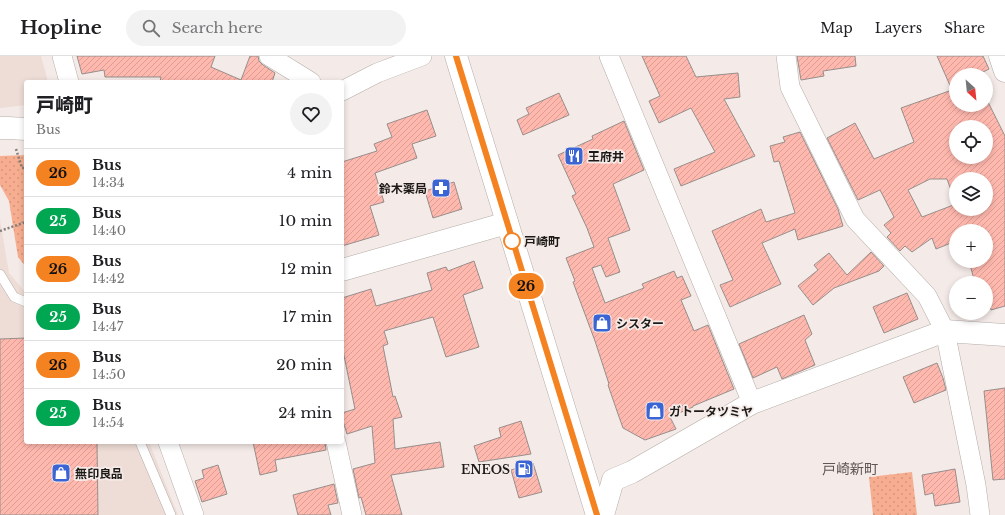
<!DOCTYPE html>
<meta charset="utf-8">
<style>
:root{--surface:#fff;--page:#f2f2f2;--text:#202124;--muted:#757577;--line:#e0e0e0}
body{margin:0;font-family:"Libre Baskerville","Noto Sans JP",serif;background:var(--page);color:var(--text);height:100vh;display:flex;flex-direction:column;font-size:15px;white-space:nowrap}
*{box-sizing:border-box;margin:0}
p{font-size:13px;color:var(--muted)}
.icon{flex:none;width:22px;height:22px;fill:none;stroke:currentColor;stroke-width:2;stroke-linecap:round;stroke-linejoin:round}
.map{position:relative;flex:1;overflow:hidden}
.panel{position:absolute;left:24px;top:24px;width:320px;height:364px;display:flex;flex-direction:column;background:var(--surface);border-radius:4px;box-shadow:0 2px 6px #0003}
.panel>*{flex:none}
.badge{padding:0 8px;border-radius:13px;font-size:14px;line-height:26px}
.needle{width:26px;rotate:153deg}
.tools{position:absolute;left:949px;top:12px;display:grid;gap:8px}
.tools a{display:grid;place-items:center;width:44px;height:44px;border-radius:50%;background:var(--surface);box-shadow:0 2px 6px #0003;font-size:20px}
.map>.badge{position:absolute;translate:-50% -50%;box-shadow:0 0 0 2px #fff}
.round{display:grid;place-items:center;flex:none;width:42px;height:42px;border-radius:21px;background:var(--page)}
.headline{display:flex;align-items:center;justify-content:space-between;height:68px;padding:0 12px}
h1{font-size:19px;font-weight:800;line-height:30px}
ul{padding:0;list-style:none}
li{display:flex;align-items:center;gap:12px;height:48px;padding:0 12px;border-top:1px solid var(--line)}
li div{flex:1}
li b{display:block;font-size:15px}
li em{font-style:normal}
li .badge{min-width:44px;font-weight:700;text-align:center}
header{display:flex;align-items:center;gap:24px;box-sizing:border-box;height:56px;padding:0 20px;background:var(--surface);border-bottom:1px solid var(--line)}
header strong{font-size:19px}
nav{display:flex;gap:22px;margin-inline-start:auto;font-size:14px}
.search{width:280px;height:36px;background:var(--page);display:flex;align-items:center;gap:10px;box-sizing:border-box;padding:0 14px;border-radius:22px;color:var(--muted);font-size:15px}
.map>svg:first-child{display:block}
</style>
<header>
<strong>Hopline</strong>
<div class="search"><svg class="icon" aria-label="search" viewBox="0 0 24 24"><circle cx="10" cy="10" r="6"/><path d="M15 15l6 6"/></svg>Search here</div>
<nav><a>Map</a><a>Layers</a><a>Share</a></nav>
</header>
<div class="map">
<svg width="1005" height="459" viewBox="0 0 1005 459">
<defs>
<pattern id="park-dots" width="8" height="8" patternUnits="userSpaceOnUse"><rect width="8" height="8" fill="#f7ae90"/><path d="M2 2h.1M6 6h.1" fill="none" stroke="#d3957b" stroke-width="1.8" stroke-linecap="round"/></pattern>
<pattern id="building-hatch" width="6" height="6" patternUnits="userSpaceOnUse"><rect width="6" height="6" fill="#ffb8ae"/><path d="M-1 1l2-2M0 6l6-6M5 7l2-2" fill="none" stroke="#da9e95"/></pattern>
</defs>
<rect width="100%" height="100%" fill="#f4eae7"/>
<g fill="#eeddd6">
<polygon points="0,0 41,0 48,26 26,26 26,49 0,52"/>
<polygon points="0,164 9,217 26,237 26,386 149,386 178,459 0,459"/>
</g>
<g fill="url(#park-dots)">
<polygon points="26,99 26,211 18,201 9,145 0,129 0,100"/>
<polygon points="912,416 917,459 873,459 869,421"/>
</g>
<g fill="url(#building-hatch)" stroke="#978e8c" fill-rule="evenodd">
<polygon points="77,0 215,0 211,11 241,24 250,0 258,0 259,5 263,9 275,17 272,26 160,26 161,21 105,21 104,14 82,18"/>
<polygon points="642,0 686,0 696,21 738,17 740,41 724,43 755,100 681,130 674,113 715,96 691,52 659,67 649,45 660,40"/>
<polygon points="797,0 855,0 856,10 823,15 824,20 801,24"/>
<path d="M937 0H983L989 13 981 17 982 19H956V49H986V29L991 43 987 44 1005 80V250L991 254 986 235V227H975L969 205H986V175H956V185L936 193 932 182 912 196 905 190 900 195 887 181 891 177 884 169 894 161 880 134 858 144 827 82 855 67 874 103 914 86 901 52 952 34ZM956 71H986V101H956ZM930 123H947L956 148 922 161 908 134ZM956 123H986V153H956Z"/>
<polygon points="559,37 569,59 523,79 517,64 529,58 526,52"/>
<polygon points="427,54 436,80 412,88 417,102 375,117 384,146 370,150 379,179 342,190 342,106 377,95 374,88 392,81 387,68"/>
<polygon points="624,65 644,114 613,128 630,174 608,182 620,216 606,221 601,209 592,212 605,247 644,232 642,228 674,215 677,222 682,220 691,240 681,244 694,275 708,269 734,333 693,350 693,351 670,361 676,373 645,384 623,372 618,358 608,329 609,328 595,285 573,226 575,225 566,202 594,191 587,172 572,140 576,138 558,99 593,83 592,80"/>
<polygon points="800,76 838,153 843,170 798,184 795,173 762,187 781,228 730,251 720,229 733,224 712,175 761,153 766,166 795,157 779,105 774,106 770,90 785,86 783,81"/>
<polygon points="454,126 462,153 433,162 425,135"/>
<polygon points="871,196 884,210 879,215 834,232 813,249 798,230 818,214 814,209 829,197 847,219"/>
<polygon points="474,205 483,232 463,239 479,291 446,301 433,261 384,275 388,288 383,290 393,341 395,340 402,361 393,363 395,393 440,386 444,411 391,419 402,459 366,459 361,441 359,442 353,413 375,407 372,370 347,378 342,362 342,357 355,353 342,290 342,242 371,233 376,250 432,234 427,217 446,211 448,215"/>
<polygon points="907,237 918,263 884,277 873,251"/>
<polygon points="804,259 812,278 805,284 815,309 782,323 777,311 753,322 739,288"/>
<polygon points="26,282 26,386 97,386 98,459 0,459 0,283"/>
<polygon points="937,307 943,322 946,334 914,347 903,321"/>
<polygon points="1005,332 1005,423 993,424 984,335"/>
<polygon points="521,365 531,398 479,406 474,390 501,381 499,372"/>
<polygon points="253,386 325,386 326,394 275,404 277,415 260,419"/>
<polygon points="533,407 542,436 519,442 511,414"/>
<polygon points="218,409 227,438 202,446 195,425 204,422 202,414"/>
<polygon points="955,413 960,446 935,450 933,437 925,439 922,419"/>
<polygon points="334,428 338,447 328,449 331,459 298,459 293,439"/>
</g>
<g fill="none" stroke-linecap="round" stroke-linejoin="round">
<g stroke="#b5ada9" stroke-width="10">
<g id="lane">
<polyline points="0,218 14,241 26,246"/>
<polyline points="140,386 171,459"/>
</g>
</g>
<g stroke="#b5ada9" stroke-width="20">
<g id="street">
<polyline points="62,0 69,26"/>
<polyline points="269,0 311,26"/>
<polyline points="609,0 752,347"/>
<polyline points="786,0 790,31 855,163 927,240 945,275 976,429 980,459"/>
<polyline points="342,35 377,17 422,0"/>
<polyline points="168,386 194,459"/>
<polyline points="336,386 352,459"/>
</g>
</g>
<g stroke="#b5ada9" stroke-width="23">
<g id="secondary">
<polyline points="456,0 597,459"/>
<polyline points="1000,0 1005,15"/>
<polyline points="0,72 8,72 26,73"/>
<polyline points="342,214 507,167"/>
<polyline points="603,459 613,424 632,416 752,347 945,275 1005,279"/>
</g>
</g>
<g stroke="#847e7b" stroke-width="2.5" stroke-dasharray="2 2" stroke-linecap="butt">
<polyline points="16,93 22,112 26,112"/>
<polyline points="0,175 26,166"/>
</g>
<use href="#lane" stroke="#fff" stroke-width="9"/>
<use href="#street" stroke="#fff" stroke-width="19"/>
<use href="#secondary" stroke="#fff" stroke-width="22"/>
</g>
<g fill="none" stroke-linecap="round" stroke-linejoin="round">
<g stroke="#fff" stroke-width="9">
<polyline id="line" points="456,0 597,459"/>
</g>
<use href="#line" stroke="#f58220" stroke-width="6"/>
</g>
<defs>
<g id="restaurant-square" transform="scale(1)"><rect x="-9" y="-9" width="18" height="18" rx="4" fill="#3b64d5" stroke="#f4eae7"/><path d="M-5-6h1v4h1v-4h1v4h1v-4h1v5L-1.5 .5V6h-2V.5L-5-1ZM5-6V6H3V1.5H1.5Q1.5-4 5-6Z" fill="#fff"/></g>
<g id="pharmacy-square" transform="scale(1)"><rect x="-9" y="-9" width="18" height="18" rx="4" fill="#3b64d5" stroke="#f4eae7"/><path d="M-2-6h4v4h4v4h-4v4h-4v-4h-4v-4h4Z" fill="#fff"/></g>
<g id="shop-square" transform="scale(1)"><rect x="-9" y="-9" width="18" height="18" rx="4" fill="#3b64d5" stroke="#f4eae7"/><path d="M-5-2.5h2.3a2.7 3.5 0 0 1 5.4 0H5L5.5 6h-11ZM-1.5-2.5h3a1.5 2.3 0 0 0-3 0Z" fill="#fff"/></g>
<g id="fuel-square" transform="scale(1)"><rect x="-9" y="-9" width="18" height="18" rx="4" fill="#3b64d5" stroke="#f4eae7"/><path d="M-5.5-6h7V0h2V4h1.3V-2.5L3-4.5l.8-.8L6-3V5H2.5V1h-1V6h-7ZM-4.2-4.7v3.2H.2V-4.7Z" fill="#fff"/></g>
</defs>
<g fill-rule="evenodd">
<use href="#restaurant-square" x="574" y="100"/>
<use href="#pharmacy-square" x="441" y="132"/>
<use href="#shop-square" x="602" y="267"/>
<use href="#shop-square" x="655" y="355"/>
<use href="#fuel-square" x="524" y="413"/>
<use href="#shop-square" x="61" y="417"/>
</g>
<circle fill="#fff" stroke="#f58220" stroke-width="2" cx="512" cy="185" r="8"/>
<g text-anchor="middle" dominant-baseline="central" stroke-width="3.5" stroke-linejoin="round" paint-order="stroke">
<g font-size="12" font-weight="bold" fill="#1c1917" stroke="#f4eae7" text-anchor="start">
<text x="588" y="100">王府井</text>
<text x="427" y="132" text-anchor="end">鈴木薬局</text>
<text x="616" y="267">シスター</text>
<text x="669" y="355">ガトータツミヤ</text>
<text x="510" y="413" text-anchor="end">ENEOS</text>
<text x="75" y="417">無印良品</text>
</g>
<g font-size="12" font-weight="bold" fill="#1c1917" stroke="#f4eae7" text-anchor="start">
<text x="524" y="185">戸崎町</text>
</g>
<g font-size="14" fill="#5d5653" stroke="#f4eae7">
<text x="850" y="413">戸崎新町</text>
</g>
</g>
</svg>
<div class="tools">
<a><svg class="needle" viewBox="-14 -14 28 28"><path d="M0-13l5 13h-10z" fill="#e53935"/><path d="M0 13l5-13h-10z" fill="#757577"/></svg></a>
<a><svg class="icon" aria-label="locate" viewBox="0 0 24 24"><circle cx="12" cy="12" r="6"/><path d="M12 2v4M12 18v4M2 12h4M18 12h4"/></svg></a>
<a><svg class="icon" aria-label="layers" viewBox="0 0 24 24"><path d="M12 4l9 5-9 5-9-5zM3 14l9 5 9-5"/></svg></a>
<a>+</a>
<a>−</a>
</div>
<b class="badge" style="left:526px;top:230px;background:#f58220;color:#111">26</b>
<section class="panel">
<div class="headline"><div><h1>戸崎町</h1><p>Bus</p></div><a class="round"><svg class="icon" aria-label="heart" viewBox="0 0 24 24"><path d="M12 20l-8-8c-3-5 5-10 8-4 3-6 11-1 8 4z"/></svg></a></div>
<ul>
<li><span class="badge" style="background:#f58220;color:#111">26</span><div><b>Bus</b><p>14:34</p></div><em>4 min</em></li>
<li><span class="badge" style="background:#00a651;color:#fff">25</span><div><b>Bus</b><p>14:40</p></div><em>10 min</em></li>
<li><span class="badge" style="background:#f58220;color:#111">26</span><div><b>Bus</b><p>14:42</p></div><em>12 min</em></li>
<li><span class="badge" style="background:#00a651;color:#fff">25</span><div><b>Bus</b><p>14:47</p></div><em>17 min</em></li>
<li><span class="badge" style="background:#f58220;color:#111">26</span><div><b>Bus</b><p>14:50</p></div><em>20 min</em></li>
<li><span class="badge" style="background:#00a651;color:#fff">25</span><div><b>Bus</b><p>14:54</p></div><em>24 min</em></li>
</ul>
</section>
</div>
